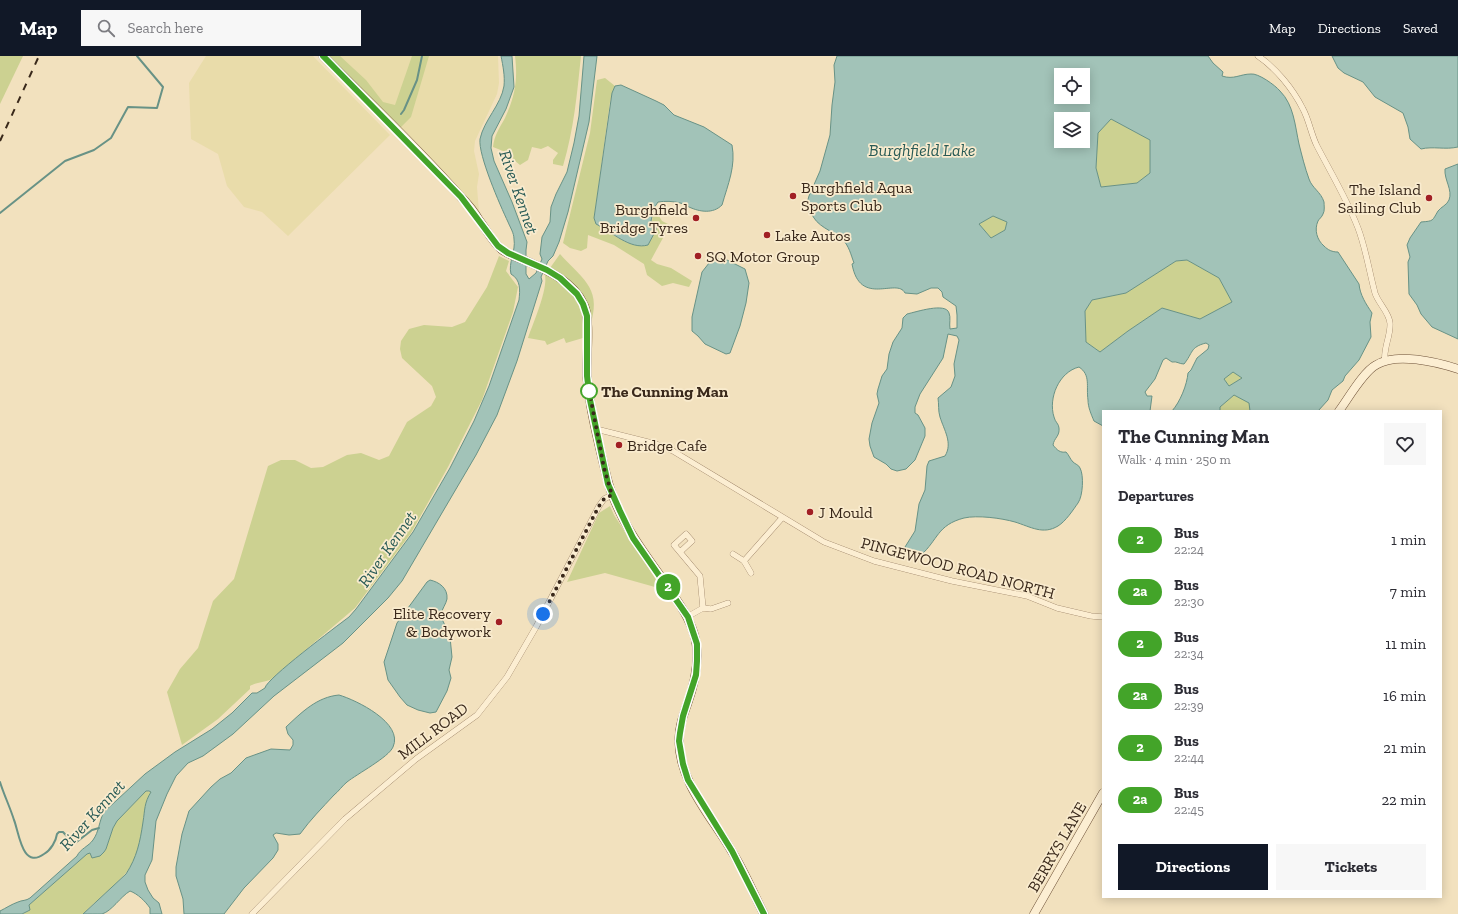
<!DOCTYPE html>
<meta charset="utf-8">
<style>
:root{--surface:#fff;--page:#f7f7f7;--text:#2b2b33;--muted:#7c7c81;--accent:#111827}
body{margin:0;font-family:"Zilla Slab",serif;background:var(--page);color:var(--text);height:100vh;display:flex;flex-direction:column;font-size:15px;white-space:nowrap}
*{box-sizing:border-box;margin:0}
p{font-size:13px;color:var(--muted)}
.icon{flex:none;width:22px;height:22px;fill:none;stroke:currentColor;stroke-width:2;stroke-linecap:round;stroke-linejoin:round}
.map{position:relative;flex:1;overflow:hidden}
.drawer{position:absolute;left:1102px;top:354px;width:340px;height:488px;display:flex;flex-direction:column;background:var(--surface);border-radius:0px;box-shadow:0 2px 10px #0003}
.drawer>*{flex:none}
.badge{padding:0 8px;border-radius:13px;font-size:14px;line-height:26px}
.tools{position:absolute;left:1054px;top:12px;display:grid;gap:8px}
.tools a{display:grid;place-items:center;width:36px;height:36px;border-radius:0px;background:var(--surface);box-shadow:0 2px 10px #0003;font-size:20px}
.you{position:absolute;width:20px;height:20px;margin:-10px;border:3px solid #fff;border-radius:50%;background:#1a73e8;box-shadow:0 0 0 6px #1a73e833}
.map>.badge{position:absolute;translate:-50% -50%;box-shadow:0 0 0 2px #fff}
h2{padding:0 16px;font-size:15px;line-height:36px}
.round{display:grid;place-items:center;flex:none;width:42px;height:42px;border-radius:0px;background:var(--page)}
.overview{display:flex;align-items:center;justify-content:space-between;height:68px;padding:0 16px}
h1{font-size:19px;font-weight:800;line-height:30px}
.action{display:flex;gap:8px;margin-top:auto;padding:8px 16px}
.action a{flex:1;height:46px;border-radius:0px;background:var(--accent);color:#fff;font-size:16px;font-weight:800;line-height:46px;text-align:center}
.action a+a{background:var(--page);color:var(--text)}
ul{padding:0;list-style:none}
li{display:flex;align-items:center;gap:12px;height:52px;padding:0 16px}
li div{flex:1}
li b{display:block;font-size:15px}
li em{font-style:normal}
li .badge{min-width:44px;font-weight:700;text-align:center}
header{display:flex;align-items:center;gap:24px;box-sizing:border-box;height:56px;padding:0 20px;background:var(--accent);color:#fff}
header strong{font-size:19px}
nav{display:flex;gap:22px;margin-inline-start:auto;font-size:14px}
.search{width:280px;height:36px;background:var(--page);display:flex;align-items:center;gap:10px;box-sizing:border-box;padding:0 14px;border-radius:0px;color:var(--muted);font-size:15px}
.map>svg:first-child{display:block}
</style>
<header>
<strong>Map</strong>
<div class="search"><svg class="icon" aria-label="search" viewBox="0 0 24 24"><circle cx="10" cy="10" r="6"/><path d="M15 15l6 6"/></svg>Search here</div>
<nav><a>Map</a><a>Directions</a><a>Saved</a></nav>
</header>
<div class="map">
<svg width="1458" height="858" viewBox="0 0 1458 858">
<rect width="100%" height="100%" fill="#f2e1be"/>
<g fill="#e9dcaa">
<polygon points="206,0 313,0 390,79 288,180 262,156 244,151 227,130 218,98 191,83 189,27"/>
<polygon points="328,0 498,0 499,27 497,38 475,85 474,95 479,118 477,131 479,156 429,101"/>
</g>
<g fill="#ccd191">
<polygon points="0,0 23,0 0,48"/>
<polygon points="328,0 340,0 366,24 383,46 395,49 412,0 429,0 411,61 400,72"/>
<path d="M515 0H581C577 38 574 73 563 110L553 108V104L558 97 548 90 541 93 532 91 528 104 520 109 503 95 493 91C494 80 500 71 505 62 515 40 518 24 515 0Z"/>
<path d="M605 22 615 30 610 46 594 162 596 168C612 177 630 194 648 189L656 174 657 169 652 165 654 152 662 165 670 169 651 204 657 208 671 212 692 225 689 231 673 227 662 230 647 219 644 208 614 189 588 179 587 192 581 195 570 192 563 187 590 77 597 24Z"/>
<polygon points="1111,63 1150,84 1150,117 1137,127 1101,131 1096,112 1098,77"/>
<polygon points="993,160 1007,165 1005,174 991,182 979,168"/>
<path d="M560 198C576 217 599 229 593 258 591 268 591 270 583 276V282L566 287 564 282 547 289 545 285 528 282C533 267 548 234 545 219Z"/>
<path d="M499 200 509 205 506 215 518 231 513 256 482 344 448 411 411 477 355 552 270 624C264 626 254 627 250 630V633L218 663 182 689 167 636 180 613 198 592 213 545 234 523 268 410 281 404H295L311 412 323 411 347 399 361 397 379 404 389 400 407 366 431 350 436 341 432 330 402 302 400 293 401 285 409 273 424 269 452 271 465 266 487 231Z"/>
<polygon points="1187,204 1219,222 1232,246 1200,263 1162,252 1128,275 1100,296 1086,286 1085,255 1092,244 1126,237 1176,205"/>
<polygon points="1233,316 1242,322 1229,330 1224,323"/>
<polygon points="1234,339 1250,347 1250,355 1220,355 1220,351"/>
<polygon points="610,450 614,459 662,533 605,517 567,526 599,457"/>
<path d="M146 735 151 736C140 755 145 779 137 799 127 823 101 839 83 858H22L30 854 29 849 87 798 90 797 92 802 100 800 104 796 106 793 113 772 117 765Z"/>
</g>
<g fill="#a2c3b8" stroke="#689286" fill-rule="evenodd">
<path d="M501 0H512L514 31 506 53 492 80 491 92 494 105 512 146 527 186 526 194V218L529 223 536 217 542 203 540 198 542 181 550 166 551 151 556 138 567 116 574 87 579 60 584 0H597L589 66 568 156 559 186 553 200 548 205 541 221 542 225 517 305 497 359 476 399 402 525 388 542 343 587 274 640 233 678 203 700 188 707 176 720 167 738 156 765 152 804 145 819V826L148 834 153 842 159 847 162 858H150V852C145 845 138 838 130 835 120 841 112 855 102 858 97 858 88 858 83 858L126 818C137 801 140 786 143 766 145 754 144 747 151 736L149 735H146L117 765 113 772 106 793 104 796 100 800 92 802 90 797 87 798 29 849 30 854 22 858H0V855C6 852 12 848 18 846 22 844 26 845 30 842L77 800C80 793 89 790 93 784 99 776 99 765 104 756L145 718 175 696 212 673 232 657 252 637H257L265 632C266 623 337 570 349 561L356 553 413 476 450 412 474 365 489 330 519 244C520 234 521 224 511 218 508 207 516 195 514 183 514 177 510 171 508 166 500 149 478 99 480 83 484 64 501 49 504 30 505 20 503 10 501 0Z"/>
<path d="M837 0H1208L1213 7 1223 16 1222 20C1234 24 1240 18 1251 18 1258 17 1275 29 1280 35 1294 49 1295 70 1299 88 1302 100 1305 112 1309 123 1312 132 1321 136 1324 146 1324 149 1325 155 1323 158 1322 161 1319 163 1318 165 1314 174 1317 184 1324 190 1328 194 1332 196 1338 196L1359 228C1360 239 1366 248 1372 257L1370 266 1371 281 1359 304 1345 320 1343 325 1332 334 1328 344 1318 355H1250L1249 347 1234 339 1220 351V355H1172C1180 346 1187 329 1188 317L1191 314 1197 302 1208 293 1209 289 1206 287C1190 291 1193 297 1184 308 1179 308 1177 305 1172 306L1166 302 1163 304 1155 323 1145 336 1147 340H1152L1150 355H1103V370L1094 365C1091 358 1088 351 1088 344 1086 330 1091 319 1079 311 1059 316 1048 342 1054 361 1055 366 1059 368 1059 372 1060 380 1054 382 1053 389 1057 394 1060 397 1066 396 1069 399 1070 403 1073 406 1075 408 1079 409 1080 412 1084 419 1083 440 1078 447 1073 454 1066 465 1058 470 1043 479 1031 471 1015 466 1001 462 977 459 964 462 937 469 938 484 921 499L906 494 905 491 915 475 919 448 925 434 927 410 929 405 945 400C953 387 944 374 940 361 938 355 939 348 938 342L951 331 955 320 954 308 959 284 957 280 948 278 943 302 920 338 915 351V357L918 359 925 372V380L915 404 906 413 897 415 891 413 886 408 874 401 870 390 869 383 872 367 879 347 877 338 878 333 882 320 887 313 889 298 893 286 902 272 903 262 907 258C916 256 946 246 949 257 951 261 949 268 950 273L957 272V259L956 250 943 241 942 236 938 232H931L917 238 905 237C897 221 860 252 852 208L854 207C851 199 849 190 843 184 832 174 816 171 811 156H808L807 147 809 140 820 115 830 79 832 49 835 26 834 9ZM1061 19H1083V41H1061ZM1061 63H1083V85H1061ZM1111 63 1150 84V117L1137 127 1101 131 1096 112 1098 77ZM993 160 1007 166 1005 174 991 182 979 168ZM1187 204 1219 222 1232 246 1200 263 1162 252 1128 275 1100 296 1086 286 1085 255 1092 244 1126 237 1176 205ZM1233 316 1242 322 1229 330 1224 323Z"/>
<path d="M1332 0H1458V91C1445 94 1433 90 1421 93L1410 83 1408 71 1403 57 1375 41 1363 26 1344 17 1338 12Z"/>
<path d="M621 29 656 45 664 49 674 59 704 71 732 89C736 110 728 128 722 149 713 158 700 156 689 151 686 150 683 147 680 147 673 145 665 145 658 146L654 152 651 165 657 169 656 174 648 189C630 194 612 176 596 168L594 162 612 37 615 30Z"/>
<path d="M1458 108V283L1432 271 1421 258 1417 249 1409 238 1408 206 1410 201 1407 189 1410 182 1421 166C1434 165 1432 165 1438 155 1441 151 1447 149 1449 144 1453 134 1444 124 1445 113Z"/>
<polygon points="713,202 727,204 745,213 749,227 746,247 740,270 730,297 726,298 705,288 698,280 692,275 692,261 702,216"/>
<path d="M430 524C439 526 448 532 447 543 446 548 442 553 441 558 441 563 444 566 445 570 446 573 446 576 446 579L450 581 452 601 449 614 451 622 447 635 436 656 430 657 418 654 407 649 400 641 388 624 384 606 397 567 427 526Z"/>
<path d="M339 639C356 644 404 667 393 691 389 701 357 718 347 726 342 730 339 735 334 739 322 752 310 764 300 778L289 779 276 777 273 779 278 788V794L273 802 244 832 224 858H184L183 843 176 820V811L182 778 189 755 211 731 220 723 231 717 246 702 271 693 290 694 293 689V684L288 678 286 671C302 656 317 641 339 639Z"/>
</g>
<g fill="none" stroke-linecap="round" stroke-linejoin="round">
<g stroke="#689286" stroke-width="2">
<polyline points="401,58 404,54 417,24 422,0"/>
<polyline points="0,157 65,105 94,94 111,82 128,51 157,52 163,31 137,0"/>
<path d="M0 726C4 739 10 751 14 764 19 776 22 814 44 798 51 794 56 785 57 778L59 776H63L74 788 92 774 99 772"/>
</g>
<g stroke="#8c7055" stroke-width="6">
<g id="street">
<path d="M1258 0C1276 12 1293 33 1303 53 1309 64 1311 78 1317 90 1331 117 1347 143 1358 172 1366 193 1369 215 1375 237 1378 247 1389 256 1390 267 1391 280 1383 292 1385 305"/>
<polyline points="596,373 656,388 673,395 824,486 874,505 952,525 1027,540 1057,552 1091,560 1103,561"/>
<polyline points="680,496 692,485 686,478 674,489 700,520 703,552"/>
<polyline points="733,498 744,505 782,462"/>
<polyline points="744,505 751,517"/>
<polyline points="687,561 703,552 711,553 728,547"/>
<polyline points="252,858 345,763 416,703 477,659 507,621 536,571 599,450 604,443 612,439"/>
</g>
</g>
<g stroke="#6e5138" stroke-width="9">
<g id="secondary">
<path d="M323 0C369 46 417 91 460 140 467 147 474 155 479 164 486 173 492 185 501 193 507 198 516 201 524 204 547 214 573 225 584 249 591 264 586 303 587 321 590 355 599 389 607 422 617 461 641 493 664 525 675 542 688 558 694 578 701 601 695 627 687 649 683 660 679 671 679 684 679 726 711 760 731 794 744 814 753 837 764 858"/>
<path d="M1339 355C1348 343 1363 316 1376 309 1396 296 1437 306 1458 313"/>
<polyline points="1034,858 1103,737"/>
</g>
</g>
<use href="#street" stroke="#fceed2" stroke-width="5.5"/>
<use href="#secondary" stroke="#fceed2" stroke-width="8"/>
<polyline stroke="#3a291b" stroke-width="2" stroke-dasharray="7 7" stroke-linecap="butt" points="0,85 39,0"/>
</g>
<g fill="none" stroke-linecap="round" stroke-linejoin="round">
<g stroke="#fff" stroke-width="9">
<polyline id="line" points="323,0 461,141 498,190 508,197 547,214 560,222 577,238 583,248 587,260 587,320 590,344 608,428 620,455 633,482 688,561 697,588 697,605 696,619 683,660 680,677 679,685 683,708 688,724 732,795 764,858"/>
</g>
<use href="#line" stroke="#43a429" stroke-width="6"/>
<polyline stroke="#3a291b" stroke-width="4" stroke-dasharray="0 7.2" points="543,558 599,450 604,443 612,439 604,412 589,334 589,335"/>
</g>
<g fill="#a11f24" stroke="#f9ebce" stroke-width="1.5">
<circle cx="793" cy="140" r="4"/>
<circle cx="1429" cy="142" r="4"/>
<circle cx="696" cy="162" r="4"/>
<circle cx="767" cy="179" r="4"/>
<circle cx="698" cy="200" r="4"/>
<circle cx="619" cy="389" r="4"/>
<circle cx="810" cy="456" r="4"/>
<circle cx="499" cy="566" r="4"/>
</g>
<circle fill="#fff" stroke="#43a429" stroke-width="2" cx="589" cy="335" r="8"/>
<g text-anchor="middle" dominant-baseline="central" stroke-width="3.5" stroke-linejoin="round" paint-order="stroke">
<g font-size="16" fill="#3a291b" stroke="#f9ebce" text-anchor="start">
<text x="801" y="131">Burghfield Aqua<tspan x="801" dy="18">Sports Club</tspan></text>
<text x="1421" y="133" text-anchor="end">The Island<tspan x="1421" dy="18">Sailing Club</tspan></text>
<text x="688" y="153" text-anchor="end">Burghfield<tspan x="688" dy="18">Bridge Tyres</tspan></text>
<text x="775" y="179">Lake Autos</text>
<text x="706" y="200">SQ Motor Group</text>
<text x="627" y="389">Bridge Cafe</text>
<text x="818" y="456">J Mould</text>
<text x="491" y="557" text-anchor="end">Elite Recovery<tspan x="491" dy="18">&amp; Bodywork</tspan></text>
</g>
<g font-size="16" font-weight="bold" fill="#3a291b" stroke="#f9ebce" text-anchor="start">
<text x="601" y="335">The Cunning Man</text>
</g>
<g font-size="16" fill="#3a291b" stroke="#f9ebce">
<text transform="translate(958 512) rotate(15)">PINGEWOOD ROAD NORTH</text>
<text transform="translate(433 675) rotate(-37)">MILL ROAD</text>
<text transform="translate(1057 791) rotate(-60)">BERRYS LANE</text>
</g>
<g font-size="17" font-style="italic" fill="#295b56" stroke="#f9ebce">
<text x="922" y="94">Burghfield Lake</text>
<text transform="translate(519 136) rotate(71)">River Kennet</text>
<text transform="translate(387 493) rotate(-55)">River Kennet</text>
<text transform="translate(92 759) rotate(-48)">River Kennet</text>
</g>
</g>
</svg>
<div class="tools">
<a><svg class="icon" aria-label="locate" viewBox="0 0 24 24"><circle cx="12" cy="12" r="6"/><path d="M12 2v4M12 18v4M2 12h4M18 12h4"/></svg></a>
<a><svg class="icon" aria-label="layers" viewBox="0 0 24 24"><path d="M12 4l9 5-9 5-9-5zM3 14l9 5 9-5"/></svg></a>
</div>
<div class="you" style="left:543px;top:558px"></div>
<b class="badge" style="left:668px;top:531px;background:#43a429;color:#fff">2</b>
<section class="drawer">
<div class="overview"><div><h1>The Cunning Man</h1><p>Walk · 4 min · 250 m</p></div><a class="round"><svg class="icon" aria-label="heart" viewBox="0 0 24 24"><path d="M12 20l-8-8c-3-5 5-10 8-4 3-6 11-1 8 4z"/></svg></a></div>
<h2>Departures</h2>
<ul>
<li><span class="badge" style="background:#43a429;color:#fff">2</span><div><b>Bus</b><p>22:24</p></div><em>1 min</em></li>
<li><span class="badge" style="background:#43a429;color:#fff">2a</span><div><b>Bus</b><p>22:30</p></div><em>7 min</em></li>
<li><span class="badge" style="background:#43a429;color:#fff">2</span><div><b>Bus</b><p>22:34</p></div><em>11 min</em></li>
<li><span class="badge" style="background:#43a429;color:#fff">2a</span><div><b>Bus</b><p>22:39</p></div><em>16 min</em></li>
<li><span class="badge" style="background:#43a429;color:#fff">2</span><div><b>Bus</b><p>22:44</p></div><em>21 min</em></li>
<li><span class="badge" style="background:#43a429;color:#fff">2a</span><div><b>Bus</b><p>22:45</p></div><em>22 min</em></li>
</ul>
<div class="action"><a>Directions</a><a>Tickets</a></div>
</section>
</div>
